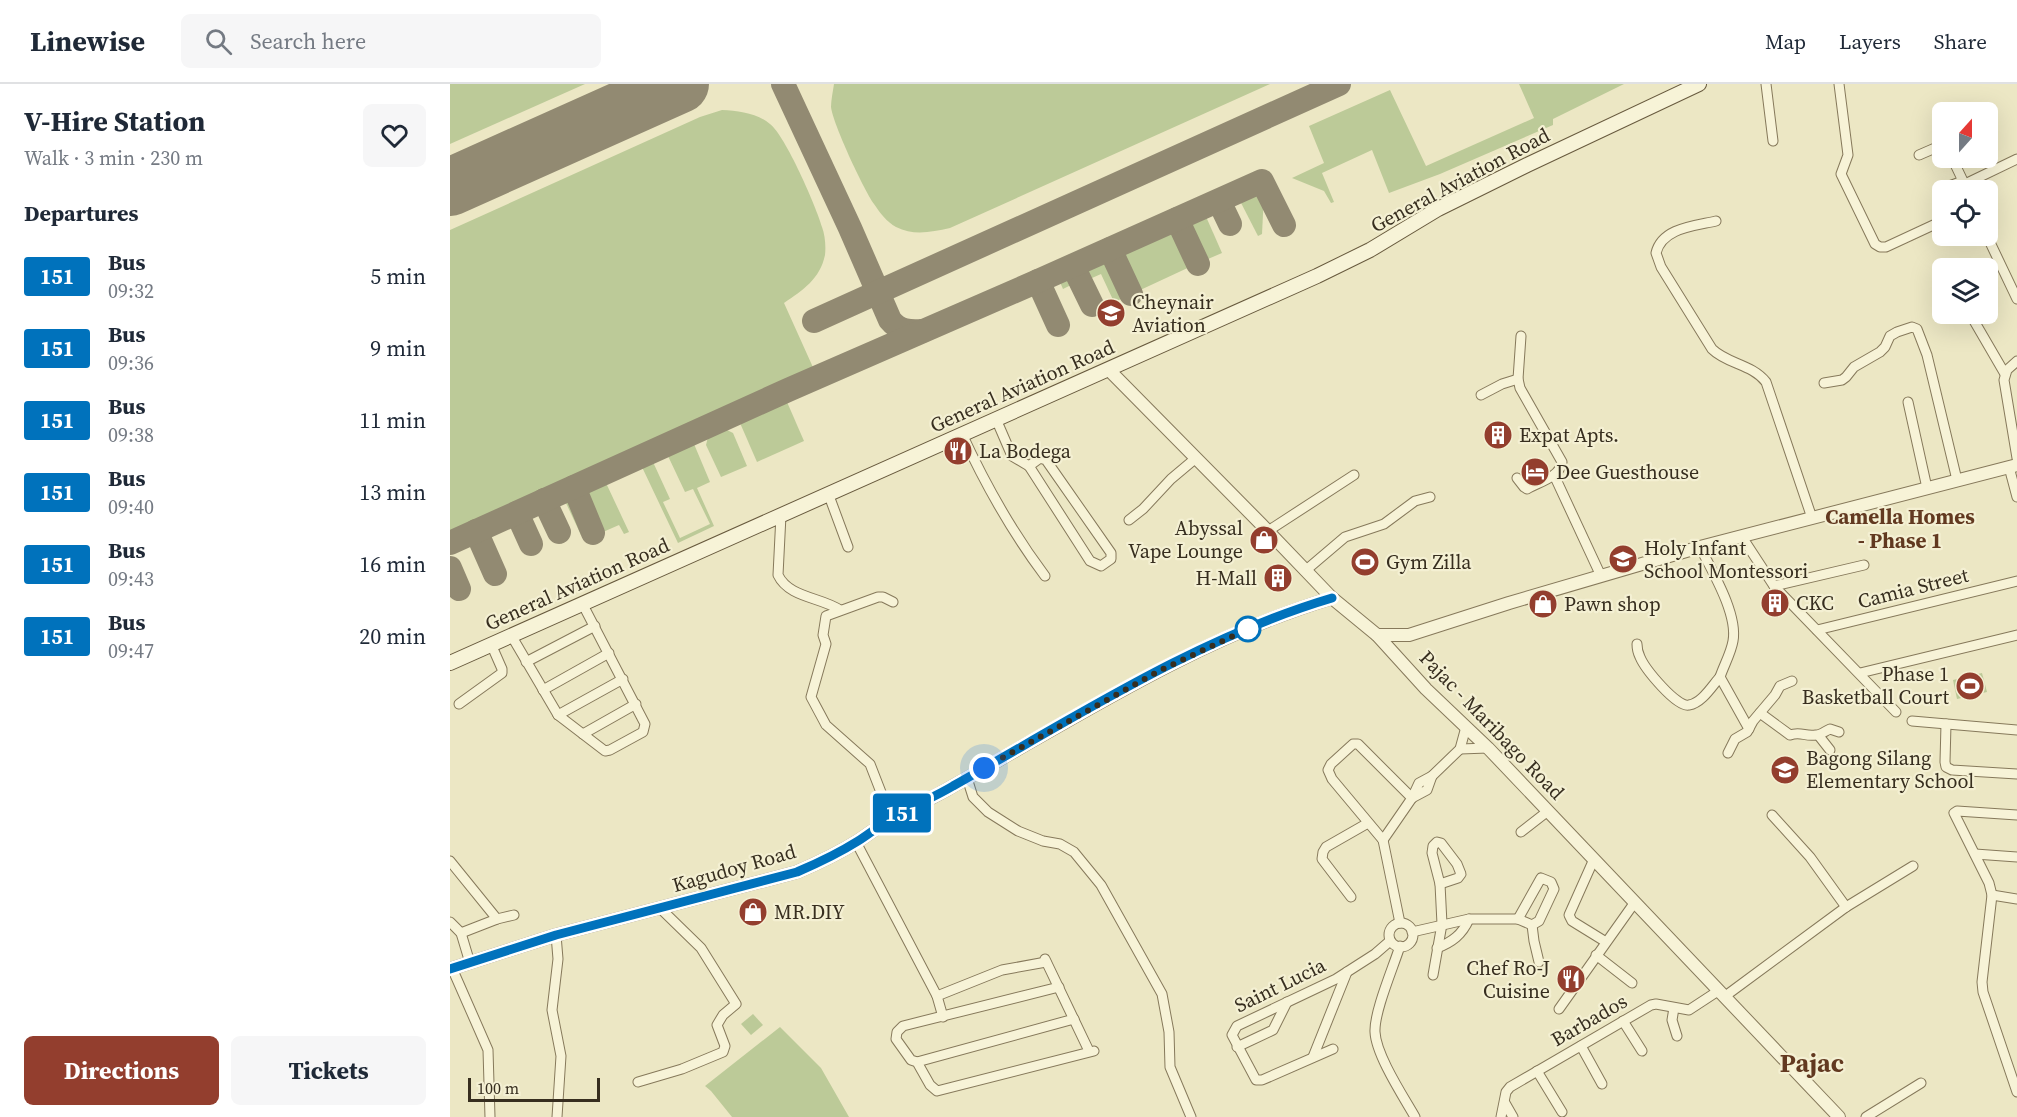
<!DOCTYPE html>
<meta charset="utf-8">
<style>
:root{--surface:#fff;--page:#f6f6f7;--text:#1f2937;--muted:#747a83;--line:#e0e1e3;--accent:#933e2e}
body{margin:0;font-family:"Source Serif 4",serif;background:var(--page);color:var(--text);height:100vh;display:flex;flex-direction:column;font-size:22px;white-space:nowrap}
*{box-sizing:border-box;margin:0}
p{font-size:20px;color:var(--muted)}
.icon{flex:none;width:33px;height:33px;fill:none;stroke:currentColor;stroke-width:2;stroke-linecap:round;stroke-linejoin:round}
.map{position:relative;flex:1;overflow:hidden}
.sheet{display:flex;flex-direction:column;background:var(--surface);width:450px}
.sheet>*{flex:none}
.badge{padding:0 12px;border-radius:4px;font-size:21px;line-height:39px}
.needle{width:39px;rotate:21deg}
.fabs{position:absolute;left:1482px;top:18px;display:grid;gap:12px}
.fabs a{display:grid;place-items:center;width:66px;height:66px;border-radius:9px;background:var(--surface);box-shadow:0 6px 24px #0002;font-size:30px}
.scale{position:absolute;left:18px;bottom:15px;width:132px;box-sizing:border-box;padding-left:6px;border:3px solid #372e1f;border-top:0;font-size:16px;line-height:21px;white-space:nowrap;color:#372e1f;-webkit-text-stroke:4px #f4f0d3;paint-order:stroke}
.you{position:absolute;width:30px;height:30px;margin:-15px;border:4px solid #fff;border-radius:50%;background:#1a73e8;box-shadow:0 0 0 9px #1a73e833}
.map>.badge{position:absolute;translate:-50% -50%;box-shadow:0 0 0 3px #fff}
h2{padding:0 24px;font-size:22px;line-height:54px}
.round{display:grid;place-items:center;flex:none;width:63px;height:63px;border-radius:9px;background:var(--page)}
.headline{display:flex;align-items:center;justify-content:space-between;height:102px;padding:0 24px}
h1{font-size:28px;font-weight:700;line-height:45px}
.action{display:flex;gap:12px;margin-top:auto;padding:12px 24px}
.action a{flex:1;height:69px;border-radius:9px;background:var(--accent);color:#fff;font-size:24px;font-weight:700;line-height:69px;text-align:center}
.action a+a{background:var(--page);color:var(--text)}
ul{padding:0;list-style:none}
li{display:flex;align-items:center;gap:18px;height:72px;padding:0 24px}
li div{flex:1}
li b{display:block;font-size:22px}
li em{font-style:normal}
li .badge{min-width:66px;font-weight:700;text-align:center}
header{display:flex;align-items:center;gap:36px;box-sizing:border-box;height:84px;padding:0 30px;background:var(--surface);border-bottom:2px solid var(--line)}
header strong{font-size:28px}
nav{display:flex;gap:33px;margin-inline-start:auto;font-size:21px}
.search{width:420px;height:54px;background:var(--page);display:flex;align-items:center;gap:15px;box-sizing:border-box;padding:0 21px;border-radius:9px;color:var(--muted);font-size:22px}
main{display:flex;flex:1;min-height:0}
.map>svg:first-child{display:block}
</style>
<header>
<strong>Linewise</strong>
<div class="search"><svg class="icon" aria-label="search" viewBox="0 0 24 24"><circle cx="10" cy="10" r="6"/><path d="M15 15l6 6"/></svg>Search here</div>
<nav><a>Map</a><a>Layers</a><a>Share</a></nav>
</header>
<main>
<section class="sheet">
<div class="headline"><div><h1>V-Hire Station</h1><p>Walk · 3 min · 230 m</p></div><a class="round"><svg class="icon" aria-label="heart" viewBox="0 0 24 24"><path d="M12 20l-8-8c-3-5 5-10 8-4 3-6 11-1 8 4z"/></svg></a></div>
<h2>Departures</h2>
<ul>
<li><span class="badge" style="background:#0072bc;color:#fff">151</span><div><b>Bus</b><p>09:32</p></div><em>5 min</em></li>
<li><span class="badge" style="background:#0072bc;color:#fff">151</span><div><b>Bus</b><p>09:36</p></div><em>9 min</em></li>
<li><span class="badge" style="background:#0072bc;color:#fff">151</span><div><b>Bus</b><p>09:38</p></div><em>11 min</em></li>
<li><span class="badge" style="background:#0072bc;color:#fff">151</span><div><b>Bus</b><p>09:40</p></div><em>13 min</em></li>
<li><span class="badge" style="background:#0072bc;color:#fff">151</span><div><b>Bus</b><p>09:43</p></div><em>16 min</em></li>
<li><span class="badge" style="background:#0072bc;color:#fff">151</span><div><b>Bus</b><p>09:47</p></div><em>20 min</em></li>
</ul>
<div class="action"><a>Directions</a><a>Tickets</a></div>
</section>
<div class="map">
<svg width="1567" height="1033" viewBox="0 0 1567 1033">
<rect width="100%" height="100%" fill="#ece7c4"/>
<g fill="#bcca98">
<polygon points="0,0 135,0 0,60"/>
<path d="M384 0H820L500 144C481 148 464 152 446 143 437 138 430 129 424 120 413 104 383 40 381 23 381 16 383 7 384 0Z"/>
<polygon points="1069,0 1174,0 1103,35 1103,41 990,90 939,109 922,66 872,89 884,118 881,119 874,107 842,94 874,79 859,42 940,6 976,82 1084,34"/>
<path d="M272 26C289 27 307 29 320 40 335 51 367 124 372 143 375 151 376 162 375 171 370 195 353 206 334 219L366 290 0 453V146L250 33Z"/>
<polygon points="810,103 814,110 812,150 808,152 788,113"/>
<polygon points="754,128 772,169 751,178 735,142 737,136"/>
<path d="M719 144C733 145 739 169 744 181L686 208 667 168Z"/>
<polygon points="659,174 676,213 664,218 651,190 642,194 636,184"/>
<polygon points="623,189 627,198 613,205 609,196"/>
<polygon points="337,318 354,357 307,378 290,339"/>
<polygon points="275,345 283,349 297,382 271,393 256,361 258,353"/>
<polygon points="244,360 260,398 247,404 264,442 228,459 192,383 203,378 220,415 213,418 230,454 260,440 243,405 235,408 218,372"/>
<polygon points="156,399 179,448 174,450 169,441 153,448 152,447 147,449 130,410"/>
<polygon points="123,413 135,438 131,451 115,417"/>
<polygon points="1532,589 1537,608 1507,615 1503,596"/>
<polygon points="303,930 313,941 301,951 291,940"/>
<polygon points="330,943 371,984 399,1033 282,1033 261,1007 255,1002"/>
</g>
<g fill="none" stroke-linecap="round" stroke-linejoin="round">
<g stroke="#928a72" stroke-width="24">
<path d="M333 0 400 144 440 236C449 247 459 248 472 247"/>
<polyline points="769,117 780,140"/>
<polyline points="727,135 748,180"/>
<polyline points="660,165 681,210"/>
<polyline points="623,182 642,221"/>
<polyline points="588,197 608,241"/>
<polyline points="364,237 889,0"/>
<polyline points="124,403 143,449"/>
<polyline points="94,416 109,448"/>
<polyline points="67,429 81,460"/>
<polyline points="26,447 45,490"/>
<polyline points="0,459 338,306 588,197 812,97 834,141"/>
<polyline points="0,484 9,505"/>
</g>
<polyline stroke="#928a72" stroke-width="58" points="0,103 230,0"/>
<g stroke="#86795b" stroke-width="11">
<g id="minor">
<polyline points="1316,0 1323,57"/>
<polyline points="1389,0 1398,71 1391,90 1425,160 1430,163 1436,163 1492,137"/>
<polyline points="1469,71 1492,61"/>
<polyline points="1488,106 1513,97 1502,74"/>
<polyline points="1518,106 1515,100 1567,75"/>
<path d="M1266 137C1244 142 1212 144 1206 169L1211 183 1262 265C1277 280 1302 280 1316 298L1362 434"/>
<polyline points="1537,152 1567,215"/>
<polyline points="1523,235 1555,290"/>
<polyline points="1567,277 1557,286 1554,296 1567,374"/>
<polyline points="1374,299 1392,296 1396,293 1404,283 1430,268 1435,263 1440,252 1447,248 1462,243 1467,245 1477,271 1507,396"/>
<polyline points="1031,311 1052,300 1068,295"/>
<polyline points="1458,318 1477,404"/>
<polyline points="546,335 562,372 579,382"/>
<path d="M512 350C535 400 562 448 595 492"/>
<polygon points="590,374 596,376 661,469 661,475 651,482 640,477 579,382"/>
<polyline points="1559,383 1567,413"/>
<polyline points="1104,391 1151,492"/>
<path d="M1067 394 1074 403 1077 405C1089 398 1110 393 1112 378L1070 304 1068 295 1071 252"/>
<polyline points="378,409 398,463"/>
<path d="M331 431 328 491C339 514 371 513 390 526"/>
<polyline points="679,436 693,425 721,395 746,374"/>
<polyline points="818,447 904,391"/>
<polyline points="1292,453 1324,502 1446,628"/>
<path d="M1250 463C1262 487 1288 530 1283 557 1281 569 1274 581 1270 593L1299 645"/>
<polyline points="855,487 895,453 934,440 965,417 980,413"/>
<polyline points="1324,502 1414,481"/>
<polyline points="1367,546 1567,497"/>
<polyline points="61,551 108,631 155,667 160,666 193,648 195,640 132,519"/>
<path d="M1187 560C1187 564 1188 569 1190 573 1195 585 1227 624 1239 621 1252 619 1262 602 1270 593"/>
<polyline points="76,578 145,542"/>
<polyline points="1410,589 1567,551"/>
<polyline points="93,606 159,569"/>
<polyline points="9,620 52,589 52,585 41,560"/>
<path d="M1310 629 1340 651C1351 647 1355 653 1366 651 1371 651 1375 647 1380 645L1389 648"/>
<polyline points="108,631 173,595"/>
<polyline points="1462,637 1567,646"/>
<polyline points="1496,640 1495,678 1496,683 1502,686 1567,690"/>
<polyline points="133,650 186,620"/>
<polyline points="1369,652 1380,666"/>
<polyline points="1010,665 1038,664"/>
<polyline points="1278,669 1285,655 1297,648 1303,637 1325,611 1330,602 1342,597"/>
<polyline points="517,694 523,713 538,728 568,747 593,757 610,760 624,768 651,801 712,910 719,948 720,983 741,1033"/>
<polyline points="962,714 977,706 982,692"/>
<polyline points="1322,731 1360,773 1396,823"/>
<polyline points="1567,731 1507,727 1504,729 1539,799 1542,811 1532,898 1533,908 1567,1008"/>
<polyline points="441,734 420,680 376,641 361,613 376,560 373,551 376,532 428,513 433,513 443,518"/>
<polyline points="1071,748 1098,727"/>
<polyline points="933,756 882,695 878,686 881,680 903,660 908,660 962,714"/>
<polyline points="933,756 962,714 969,699 982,692 1010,665 1016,643"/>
<polyline points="933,756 950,839"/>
<polyline points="406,758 487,912 493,933"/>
<polygon points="987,758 991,759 1007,780 1011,790 1008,794 990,800 982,769 983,762"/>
<polyline points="1525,770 1567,773"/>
<polyline points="1144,775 1119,831 1122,837 1156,858"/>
<polyline points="0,777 47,835"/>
<polygon points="1091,794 1101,798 1104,805 1089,837 1082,841 1068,835"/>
<polyline points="1542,811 1567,815"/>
<polyline points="901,813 872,775 873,768 876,763 918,739"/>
<polyline points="0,838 11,849 20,879"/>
<circle cx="951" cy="851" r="12"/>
<polyline points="1082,841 1084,857 1089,878"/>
<polyline points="962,848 1019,835 1068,835"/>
<polyline points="11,849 47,835 64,831"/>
<polyline points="106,851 108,875 102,926 111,972 107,1033"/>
<path d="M950 862C943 884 924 928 925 948 926 971 953 1012 965 1033"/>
<path d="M987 864C1002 858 1012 851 1019 835"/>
<polyline points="1146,871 1182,899"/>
<polyline points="595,875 639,967"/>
<polyline points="2,884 38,966 40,1033"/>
<polyline points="983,891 992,840 990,800"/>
<polyline points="609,903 453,942 447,948 446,955 461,976 467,978 480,1001 487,1007 644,967"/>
<polyline points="487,912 552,886 596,878"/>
<polyline points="1274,913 1396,823 1463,782"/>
<polyline points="1224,924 1222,936 1227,952"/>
<polyline points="1109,925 1185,818"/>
<polyline points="1173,937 1192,967"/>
<polyline points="1131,962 1152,1000"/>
<polyline points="787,963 823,946 837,918"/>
<polyline points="883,965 812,996 806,996 782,951 787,942 886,895 925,870 940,857"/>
<polyline points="863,973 897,888"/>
<polyline points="467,978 624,935"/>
<polyline points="1087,987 1112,1028"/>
<polyline points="188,998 232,985 273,968 275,962 267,941 273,931 286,920 251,864 211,825"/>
<polyline points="1055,1019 1063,1033"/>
<polyline points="1051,1033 1056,1008 1060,1003 1201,921 1206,920 1239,926 1268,907"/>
<polyline points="1416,1033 1471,999"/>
</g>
</g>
<g stroke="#86795b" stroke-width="14">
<g id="tertiary">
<polyline points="658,285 811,440 882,514 927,551 976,605 1038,664 1389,1033"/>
<polyline points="927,551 959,551 1059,519 1250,463 1567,381"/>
<path d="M0 885 106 851 347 788C368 779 389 769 408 757 419 750 430 741 442 734 462 723 483 714 503 702 625 634 746 555 882 514"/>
</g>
</g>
<g stroke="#685a3e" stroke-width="16">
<polyline id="secondary" points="0,579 867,192 920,166 988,125 1077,81 1249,0"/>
</g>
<use href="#minor" stroke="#f7f3d7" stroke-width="9"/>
<use href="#tertiary" stroke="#f7f3d7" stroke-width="12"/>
<use href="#secondary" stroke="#f7f3d7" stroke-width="14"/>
</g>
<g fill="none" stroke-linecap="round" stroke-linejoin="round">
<g stroke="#fff" stroke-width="14">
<path id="line" d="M0 885 106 851 347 788C368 779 389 769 408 757 419 750 430 741 442 734 462 722 483 714 503 702 624 634 747 554 882 514"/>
</g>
<use href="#line" stroke="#0072bc" stroke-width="9"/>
<polyline stroke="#372e1f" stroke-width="6" stroke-dasharray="0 10.8" points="534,684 711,586 798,545"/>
</g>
<defs>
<g id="school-disc" transform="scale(1.5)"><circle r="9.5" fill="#933e2e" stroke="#f4f0d3"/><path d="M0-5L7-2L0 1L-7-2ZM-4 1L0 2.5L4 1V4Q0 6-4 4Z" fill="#fff"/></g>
<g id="building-disc" transform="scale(1.5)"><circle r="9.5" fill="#933e2e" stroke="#f4f0d3"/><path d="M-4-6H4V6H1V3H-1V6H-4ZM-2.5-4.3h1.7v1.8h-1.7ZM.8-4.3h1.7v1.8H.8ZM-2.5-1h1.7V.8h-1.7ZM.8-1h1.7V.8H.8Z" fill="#fff"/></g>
<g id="restaurant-disc" transform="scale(1.5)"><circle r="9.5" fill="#933e2e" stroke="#f4f0d3"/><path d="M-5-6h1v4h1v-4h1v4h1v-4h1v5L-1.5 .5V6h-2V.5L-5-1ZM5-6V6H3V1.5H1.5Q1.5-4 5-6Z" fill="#fff"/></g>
<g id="hotel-disc" transform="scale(1.5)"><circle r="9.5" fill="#933e2e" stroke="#f4f0d3"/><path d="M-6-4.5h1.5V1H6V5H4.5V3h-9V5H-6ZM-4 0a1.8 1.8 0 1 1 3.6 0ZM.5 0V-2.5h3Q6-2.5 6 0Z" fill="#fff"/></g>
<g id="shop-disc" transform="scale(1.5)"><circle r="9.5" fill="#933e2e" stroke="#f4f0d3"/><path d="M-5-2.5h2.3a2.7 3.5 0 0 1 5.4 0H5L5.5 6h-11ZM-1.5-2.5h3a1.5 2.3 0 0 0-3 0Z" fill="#fff"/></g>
<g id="stadium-disc" transform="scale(1.5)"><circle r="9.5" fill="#933e2e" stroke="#f4f0d3"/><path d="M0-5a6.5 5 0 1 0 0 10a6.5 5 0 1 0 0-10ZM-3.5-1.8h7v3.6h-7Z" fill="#fff"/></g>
</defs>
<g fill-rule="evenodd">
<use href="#school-disc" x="661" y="229"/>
<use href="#building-disc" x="1048" y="351"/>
<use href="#restaurant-disc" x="508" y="367"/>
<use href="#hotel-disc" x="1085" y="388"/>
<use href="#shop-disc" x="814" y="456"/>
<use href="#school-disc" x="1173" y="475"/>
<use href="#stadium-disc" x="915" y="478"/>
<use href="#building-disc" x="828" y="494"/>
<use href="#building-disc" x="1325" y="519"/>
<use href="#shop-disc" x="1093" y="520"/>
<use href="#stadium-disc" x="1520" y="602"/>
<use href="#school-disc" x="1335" y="686"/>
<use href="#shop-disc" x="303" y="828"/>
<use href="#restaurant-disc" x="1121" y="895"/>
</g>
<circle fill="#fff" stroke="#0072bc" stroke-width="3" cx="798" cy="545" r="12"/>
<g text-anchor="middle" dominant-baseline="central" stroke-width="4.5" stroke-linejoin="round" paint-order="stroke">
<g font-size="20" fill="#372e1f" stroke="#f4f0d3">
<text transform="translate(1010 96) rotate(-28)">General Aviation Road</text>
<text transform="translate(572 302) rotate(-24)">General Aviation Road</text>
<text transform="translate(127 500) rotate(-24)">General Aviation Road</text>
<text transform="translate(1463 504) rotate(-14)">Camia Street</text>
<text transform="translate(1042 641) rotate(46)">Pajac - Maribago Road</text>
<text transform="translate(284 784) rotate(-16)">Kagudoy Road</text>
<text transform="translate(830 901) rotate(-26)">Saint Lucia</text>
<text transform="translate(1139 936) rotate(-30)">Barbados</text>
</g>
<g font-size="20" fill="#372e1f" stroke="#f4f0d3" text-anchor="start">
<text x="682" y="218">Cheynair<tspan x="682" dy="23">Aviation</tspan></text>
<text x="1069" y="351">Expat Apts.</text>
<text x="529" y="367">La Bodega</text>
<text x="1106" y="388">Dee Guesthouse</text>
<text x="793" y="444" text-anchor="end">Abyssal<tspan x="793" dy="23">Vape Lounge</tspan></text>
<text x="1194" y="464">Holy Infant<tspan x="1194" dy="23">School Montessori</tspan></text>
<text x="936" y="478">Gym Zilla</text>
<text x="807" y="494" text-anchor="end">H-Mall</text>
<text x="1346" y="519">CKC</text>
<text x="1114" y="520">Pawn shop</text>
<text x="1499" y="590" text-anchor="end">Phase 1<tspan x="1499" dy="23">Basketball Court</tspan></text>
<text x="1356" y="674">Bagong Silang<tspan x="1356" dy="23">Elementary School</tspan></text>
<text x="324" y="828">MR.DIY</text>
<text x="1100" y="884" text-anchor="end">Chef Ro-J<tspan x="1100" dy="23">Cuisine</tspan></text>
</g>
<g font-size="21" font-weight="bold" fill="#623920" stroke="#f4f0d3">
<text x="1450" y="432">Camella Homes<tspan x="1450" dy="24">- Phase 1</tspan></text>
</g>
<g font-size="26" font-weight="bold" fill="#623920" stroke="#f4f0d3">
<text x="1362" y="979">Pajac</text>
</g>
</g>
</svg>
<div class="fabs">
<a><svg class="needle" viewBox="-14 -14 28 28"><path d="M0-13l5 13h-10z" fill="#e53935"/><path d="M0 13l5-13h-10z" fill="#747a83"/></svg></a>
<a><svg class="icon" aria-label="locate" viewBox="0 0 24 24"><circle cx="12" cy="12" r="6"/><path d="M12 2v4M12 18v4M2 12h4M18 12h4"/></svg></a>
<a><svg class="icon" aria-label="layers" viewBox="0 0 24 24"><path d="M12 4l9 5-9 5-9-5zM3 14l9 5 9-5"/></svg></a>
</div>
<div class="scale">100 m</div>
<div class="you" style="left:534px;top:684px"></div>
<b class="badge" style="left:452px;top:729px;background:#0072bc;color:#fff">151</b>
</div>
</main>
